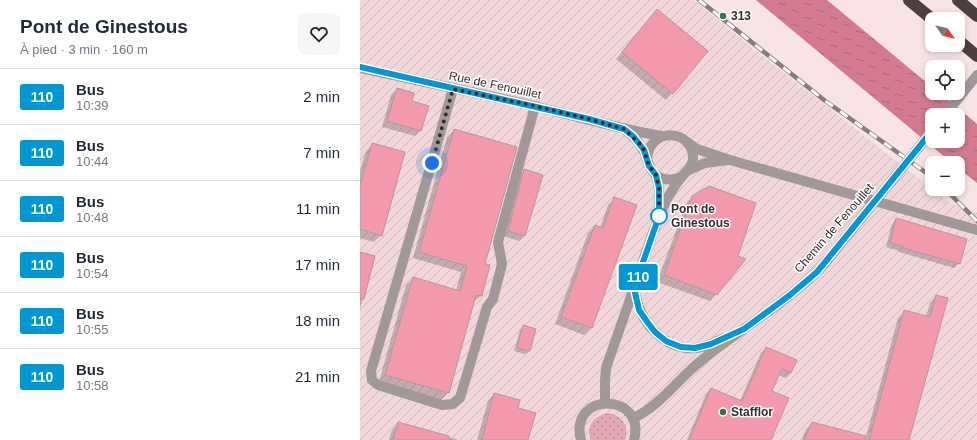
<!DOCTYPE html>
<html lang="fr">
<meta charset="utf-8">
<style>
:root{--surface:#fff;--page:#f6f6f7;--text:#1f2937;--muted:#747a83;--line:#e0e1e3}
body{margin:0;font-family:Helvetica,sans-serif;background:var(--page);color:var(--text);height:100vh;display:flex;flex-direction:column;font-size:15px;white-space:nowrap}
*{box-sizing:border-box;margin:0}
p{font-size:13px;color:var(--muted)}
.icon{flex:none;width:22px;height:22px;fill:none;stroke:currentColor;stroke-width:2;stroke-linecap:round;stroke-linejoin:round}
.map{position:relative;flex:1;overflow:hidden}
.drawer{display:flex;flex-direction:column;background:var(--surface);width:360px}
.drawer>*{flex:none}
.badge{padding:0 8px;border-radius:3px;font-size:14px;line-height:26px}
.needle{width:26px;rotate:124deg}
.controls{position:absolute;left:565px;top:12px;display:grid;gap:8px}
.controls a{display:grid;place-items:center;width:40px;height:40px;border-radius:8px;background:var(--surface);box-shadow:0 2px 6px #0003;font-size:20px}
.you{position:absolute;width:20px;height:20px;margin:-10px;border:3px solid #fff;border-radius:50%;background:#1a73e8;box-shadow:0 0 0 6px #1a73e833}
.map>.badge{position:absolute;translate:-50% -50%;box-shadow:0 0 0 2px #fff}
.round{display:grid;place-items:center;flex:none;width:42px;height:42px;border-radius:8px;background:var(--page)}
.summary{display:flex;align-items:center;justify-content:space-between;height:68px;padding:0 20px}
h1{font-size:19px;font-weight:700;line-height:30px}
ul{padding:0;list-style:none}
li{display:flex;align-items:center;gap:12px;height:56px;padding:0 20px;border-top:1px solid var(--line)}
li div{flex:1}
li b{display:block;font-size:15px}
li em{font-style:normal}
li .badge{min-width:44px;font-weight:700;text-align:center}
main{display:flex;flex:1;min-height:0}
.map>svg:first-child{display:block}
</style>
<main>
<section class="drawer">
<div class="summary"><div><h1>Pont de Ginestous</h1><p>À pied · 3 min · 160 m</p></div><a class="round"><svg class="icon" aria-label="heart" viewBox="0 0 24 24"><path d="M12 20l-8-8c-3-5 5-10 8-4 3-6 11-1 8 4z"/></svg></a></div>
<ul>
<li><span class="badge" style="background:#0098d4;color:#fff">110</span><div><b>Bus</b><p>10:39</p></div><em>2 min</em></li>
<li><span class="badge" style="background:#0098d4;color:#fff">110</span><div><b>Bus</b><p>10:44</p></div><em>7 min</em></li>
<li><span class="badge" style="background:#0098d4;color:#fff">110</span><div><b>Bus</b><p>10:48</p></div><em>11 min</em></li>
<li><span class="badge" style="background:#0098d4;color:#fff">110</span><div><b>Bus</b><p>10:54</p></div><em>17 min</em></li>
<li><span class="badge" style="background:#0098d4;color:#fff">110</span><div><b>Bus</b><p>10:55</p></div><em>18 min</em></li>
<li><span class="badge" style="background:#0098d4;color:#fff">110</span><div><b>Bus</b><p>10:58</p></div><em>21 min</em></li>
</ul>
</section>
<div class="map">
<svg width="617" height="440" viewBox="0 0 617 440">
<defs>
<pattern id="industrial-furrows" width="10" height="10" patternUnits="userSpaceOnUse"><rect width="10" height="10" fill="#f1d6da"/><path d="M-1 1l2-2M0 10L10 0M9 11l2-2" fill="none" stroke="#cfb8bb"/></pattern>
<pattern id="grass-dots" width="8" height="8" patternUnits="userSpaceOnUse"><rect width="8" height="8" fill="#e2a8b3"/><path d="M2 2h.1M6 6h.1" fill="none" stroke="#b88992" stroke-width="1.8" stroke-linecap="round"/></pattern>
<pattern id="water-ripples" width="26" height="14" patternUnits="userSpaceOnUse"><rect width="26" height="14" fill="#d47a8e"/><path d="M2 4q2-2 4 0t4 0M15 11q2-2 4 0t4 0" fill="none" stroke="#ad6474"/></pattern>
</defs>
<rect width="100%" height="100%" fill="#f8e4e7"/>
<polygon fill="url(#industrial-furrows)" points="0,0 334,0 395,50 590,203 617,212 617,440 0,440"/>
<path fill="url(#grass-dots)" d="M249 413C262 416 270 426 265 440H231C225 425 235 415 249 413Z"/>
<path fill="url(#water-ripples)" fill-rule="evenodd" d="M396 0H467L572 87V93H580L617 124V183L598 168V163H592ZM572 115H598V141H572Z"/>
<g fill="#0003">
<polygon points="290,18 312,93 306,100 256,59"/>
<polygon points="37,89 51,102 60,131 55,136 22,127 31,95"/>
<polygon points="94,130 124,264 121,296 113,302 88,393 81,400 19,382 46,285 53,279 96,291 101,272 53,258 87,137"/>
<polygon points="13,144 21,235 14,242 0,238 0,171 6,151"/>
<polygon points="165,171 182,175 164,236 159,241 143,236 159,176"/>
<polygon points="333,197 356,294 350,301 297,282 326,204"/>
<polygon points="255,199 275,206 231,328 224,335 195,324 228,233 235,226 240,228 248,205"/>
<polygon points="536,219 599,263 594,268 539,252 539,251 526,247 532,224"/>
<polygon points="0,253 14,257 0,309"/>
<polygon points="576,296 548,440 442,440 446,429 453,423 506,437 538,318 545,311 566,317 570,303"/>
<polygon points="164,327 169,351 165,354 154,351 160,330"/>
<polygon points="406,348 431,373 426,378 418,375 411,392 410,440 327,440 346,394 351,389 380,401 401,353"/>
<polygon points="134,394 157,409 167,440 117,440 128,401"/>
<polygon points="38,423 99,440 29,440 32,430"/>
</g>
<g fill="#f498ab" stroke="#ad9b9e">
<polygon points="297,9 348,51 313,94 262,52"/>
<polygon points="37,88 54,93 52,101 69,106 61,131 27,121"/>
<polygon points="94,129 157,147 125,264 130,265 122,296 116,295 89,393 25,375 53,277 100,291 107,266 59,252"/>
<polygon points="12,143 45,152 22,236 0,229 0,186"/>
<polygon points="164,169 183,175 165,236 148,231"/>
<polygon points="349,186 396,203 378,256 386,259 357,295 304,275 332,196"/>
<polygon points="254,197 277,205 232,328 201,317 235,225 243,228"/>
<polygon points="536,218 607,239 600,264 543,248 543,246 530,243"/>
<polygon points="0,252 15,256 4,299 0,299"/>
<polygon points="576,295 588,298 549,440 509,440 544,310 570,317"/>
<polygon points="163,325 176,329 170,351 157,348"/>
<polygon points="406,347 437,360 431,373 422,369 412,391 429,398 411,440 329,440 351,388 382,401"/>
<polygon points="134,393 160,400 158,408 176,413 168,440 122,440"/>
<polygon points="38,422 89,436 89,440 33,440"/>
<polygon points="452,422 506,436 505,440 444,440"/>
</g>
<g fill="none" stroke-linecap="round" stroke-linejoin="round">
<g stroke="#a09899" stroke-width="10">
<path d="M0 68C59 81 119 93 178 107 219 117 260 129 301 136"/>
<polyline points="93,89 11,371 12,380 18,385 82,405 93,404 100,398 127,307 133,299 142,264 138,242 175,106"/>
<polyline points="585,115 617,75"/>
<path d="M264 129C272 135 279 141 283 150 287 155 287 162 290 167 296 180 310 182 321 177"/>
<polyline points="327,142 337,149 370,160 617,230"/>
<polyline points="329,170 345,163 368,160"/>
<polyline points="296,175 299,188 299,213"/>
<path d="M274 289C276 296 277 304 280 310 289 331 310 350 335 348 345 348 355 342 364 338"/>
<path d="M245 403V380L246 368C257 336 269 303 280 270 288 246 296 222 307 199 311 192 315 185 320 179 325 172 332 168 333 159 334 129 289 126 287 159"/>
<path d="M273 418C298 408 320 377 342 360 379 330 421 306 456 273 467 262 476 249 485 238"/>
<path d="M221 440C208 391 287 392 274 440"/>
</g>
<g stroke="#4d3e41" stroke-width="12">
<polyline points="549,0 572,19"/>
<polyline points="598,0 617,16"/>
<polyline points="598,40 617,56"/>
</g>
<g stroke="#897c7e" stroke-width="4.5">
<g id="rail">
<polyline points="339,0 464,100 572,177"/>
<polyline points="585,189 617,221"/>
</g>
</g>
<use href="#rail" stroke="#fff" stroke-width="3" stroke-dasharray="9" stroke-linecap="butt"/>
<polyline stroke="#a09899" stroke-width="10" points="485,238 572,131"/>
</g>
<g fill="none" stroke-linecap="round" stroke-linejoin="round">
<g stroke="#fff" stroke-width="9">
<polyline id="line" points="0,67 229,119 264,129 273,136 284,150 289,166 296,175 299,188 299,216 274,288 279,310 288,323 295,332 306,341 321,347 335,348 351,344 384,329 430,295 457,272 572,131"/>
</g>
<use href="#line" stroke="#0098d4" stroke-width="6"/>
<polyline stroke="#342d2e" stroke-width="4" stroke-dasharray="0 7.2" points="72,163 93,89 175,106 229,119 264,129 279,143 284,150 289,166 296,175 299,188 299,216"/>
</g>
<g fill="#257b4e" stroke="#fff" stroke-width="1.5">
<circle cx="363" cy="16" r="4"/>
<circle cx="363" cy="412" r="4"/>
</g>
<circle fill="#fff" stroke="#0098d4" stroke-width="2" cx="299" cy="216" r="8"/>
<g text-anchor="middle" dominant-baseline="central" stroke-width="3" stroke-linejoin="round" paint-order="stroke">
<g font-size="12" font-weight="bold" fill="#342d2e" stroke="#fff" text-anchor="start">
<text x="371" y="16">313</text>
<text x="371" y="412">Stafflor</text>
</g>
<g font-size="12" fill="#342d2e" stroke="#fff">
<text transform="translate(135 85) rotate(12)">Rue de Fenouillet</text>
<text transform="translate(474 228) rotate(-49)">Chemin de Fenouillet</text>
</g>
<g font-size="12" font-weight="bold" fill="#342d2e" stroke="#fff" text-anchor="start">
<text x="311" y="209">Pont de<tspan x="311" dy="14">Ginestous</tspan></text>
</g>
</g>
</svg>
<div class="controls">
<a><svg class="needle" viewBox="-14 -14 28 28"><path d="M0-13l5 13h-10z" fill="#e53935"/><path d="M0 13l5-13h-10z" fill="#747a83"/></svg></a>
<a><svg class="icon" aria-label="locate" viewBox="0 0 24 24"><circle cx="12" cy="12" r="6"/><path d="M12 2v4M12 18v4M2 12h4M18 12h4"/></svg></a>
<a>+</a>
<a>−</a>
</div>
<div class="you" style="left:72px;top:163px"></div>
<b class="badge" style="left:278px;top:277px;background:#0098d4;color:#fff">110</b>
</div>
</main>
